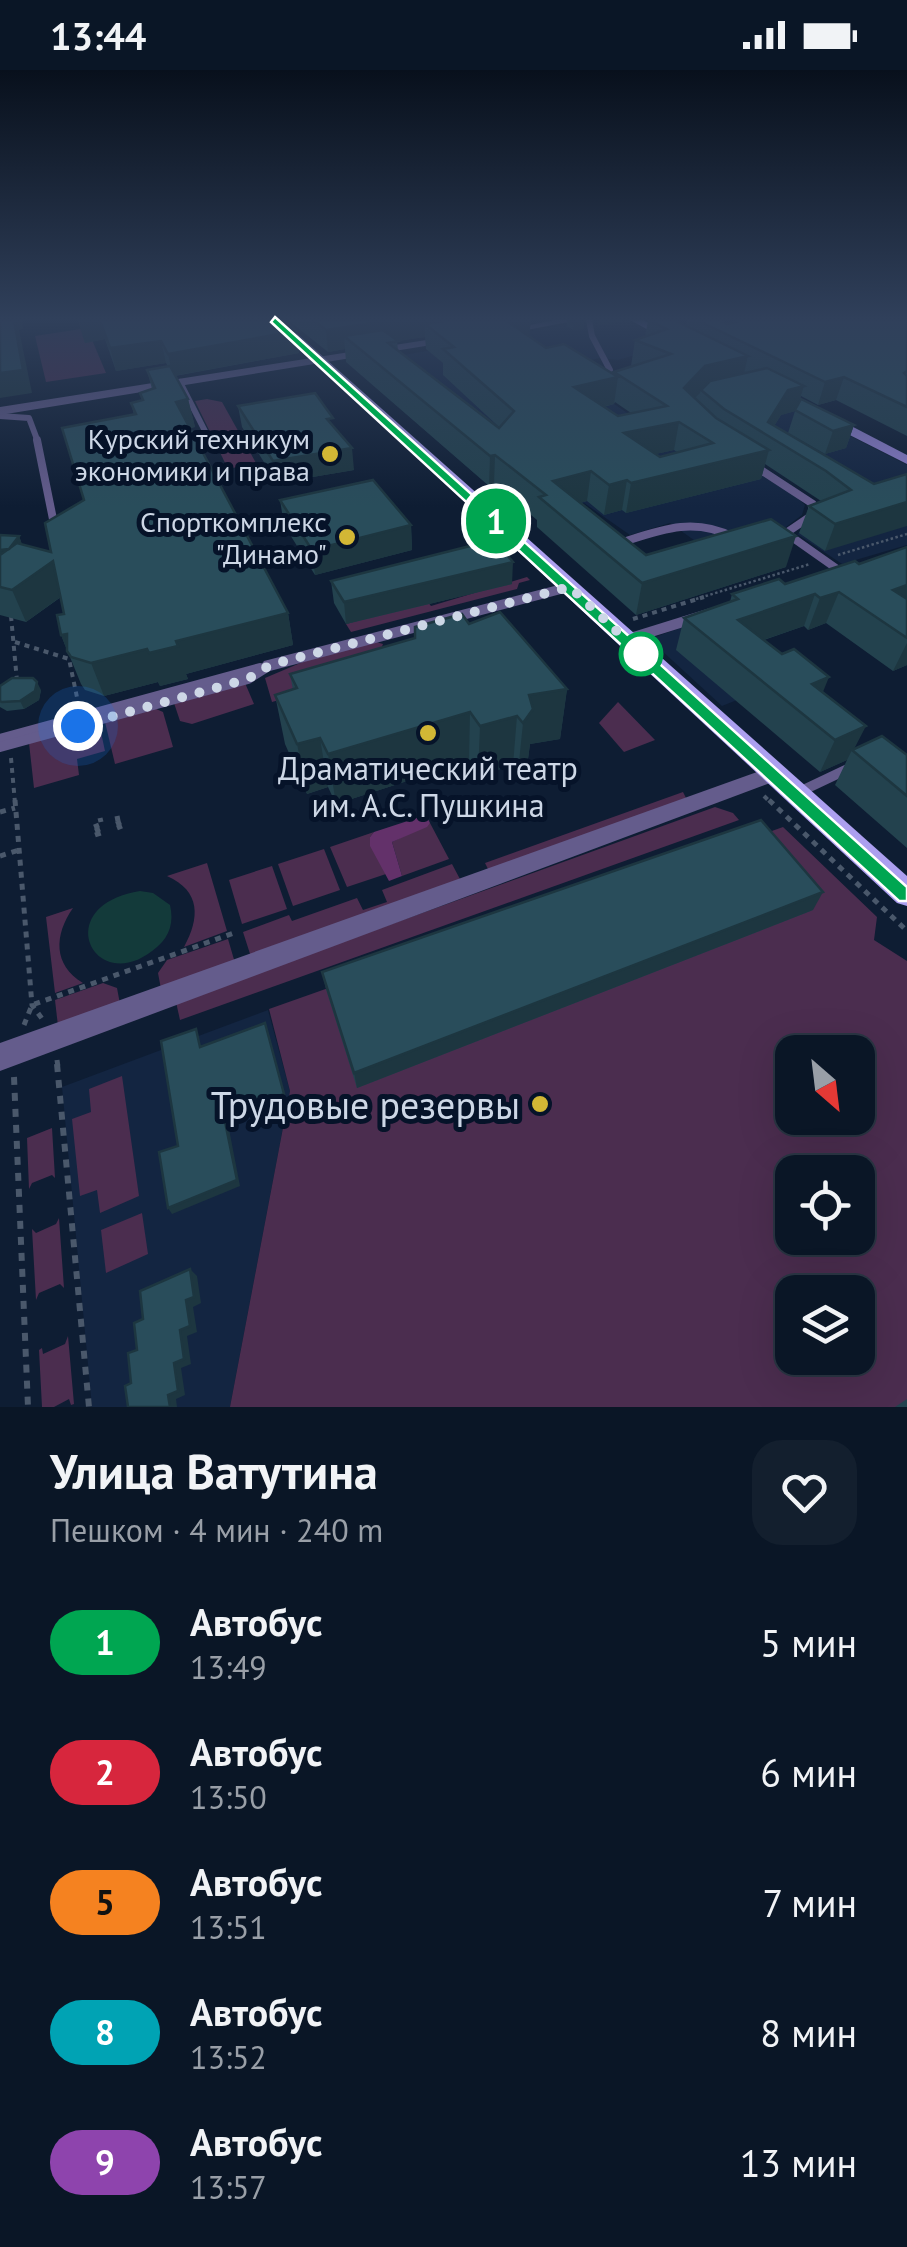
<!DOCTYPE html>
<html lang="ru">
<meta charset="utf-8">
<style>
:root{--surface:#0a1626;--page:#131f2e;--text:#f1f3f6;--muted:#999fa7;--line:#2a3543}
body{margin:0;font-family:"PT Sans",sans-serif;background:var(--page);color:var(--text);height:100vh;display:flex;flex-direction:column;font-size:38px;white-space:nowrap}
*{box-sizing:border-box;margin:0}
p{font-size:32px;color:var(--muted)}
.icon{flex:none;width:55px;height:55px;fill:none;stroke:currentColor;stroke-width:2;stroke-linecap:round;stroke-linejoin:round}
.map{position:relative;height:1337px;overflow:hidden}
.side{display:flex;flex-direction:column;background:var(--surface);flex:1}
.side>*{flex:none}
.badge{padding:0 20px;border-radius:32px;font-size:35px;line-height:65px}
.needle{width:65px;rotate:152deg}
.buttons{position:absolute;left:775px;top:965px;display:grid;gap:20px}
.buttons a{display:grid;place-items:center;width:100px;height:100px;border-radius:20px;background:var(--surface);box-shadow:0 10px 40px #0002,0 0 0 2px var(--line);font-size:50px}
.you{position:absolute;width:50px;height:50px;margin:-25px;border:8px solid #fff;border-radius:50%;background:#1a73e8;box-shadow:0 0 0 15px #1a73e833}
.map>.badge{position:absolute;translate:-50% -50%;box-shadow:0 0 0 5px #fff}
.round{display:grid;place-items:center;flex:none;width:105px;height:105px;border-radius:30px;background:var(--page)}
.head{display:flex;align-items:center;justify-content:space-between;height:170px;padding:0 50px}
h1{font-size:48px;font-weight:800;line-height:75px}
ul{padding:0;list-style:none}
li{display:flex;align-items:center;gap:30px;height:130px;padding:0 50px}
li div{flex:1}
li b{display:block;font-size:38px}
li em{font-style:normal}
li .badge{min-width:110px;font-weight:700;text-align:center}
.status{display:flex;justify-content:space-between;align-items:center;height:70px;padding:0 50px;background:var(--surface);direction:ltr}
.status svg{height:28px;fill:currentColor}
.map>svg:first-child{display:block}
</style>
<div class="status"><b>13:44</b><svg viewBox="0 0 49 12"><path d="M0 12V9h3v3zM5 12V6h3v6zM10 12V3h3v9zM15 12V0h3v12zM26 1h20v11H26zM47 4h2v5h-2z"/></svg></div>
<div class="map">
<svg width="907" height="1337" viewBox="0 0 907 1337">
<rect width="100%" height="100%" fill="#0e1d33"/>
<g fill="#132541">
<polygon points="592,250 628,250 674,274 618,290 600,288 560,297 639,351 669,334 723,313 758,319 907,395 907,475 842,494 797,464 873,438 796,388 723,382 797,427 805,435 802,445 774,466 712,483 670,453 630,465 584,433 533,446 495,415 489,416 350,295"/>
<polygon points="709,548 782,612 722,636 649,569"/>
<polygon points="268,940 290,1021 230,1337 92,1337 62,1017"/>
</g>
<g fill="#4b2d4f" fill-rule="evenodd">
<polygon points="87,258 106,303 46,312 35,266"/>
<polygon points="207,329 222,332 256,393 228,399 195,331"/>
<polygon points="527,507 530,510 519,513 517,519 351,562 346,554 418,534 423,526 431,536"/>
<polygon points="376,572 383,574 381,579 349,610 272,632 265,608 305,591"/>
<polygon points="245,613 254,634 192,654 180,651 174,633"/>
<polygon points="618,632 655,670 624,682 599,653"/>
<polygon points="154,638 163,642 173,677 115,694 105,652"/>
<polygon points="99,653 105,681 77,689 79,705 34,718 29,673"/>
<polygon points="683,722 687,730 489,801 485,793"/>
<polygon points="715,737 733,743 739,750 180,950 176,932"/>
<polygon points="430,753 449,789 402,806 392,772"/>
<path d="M783 757 877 847 874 870 907 891V1337H230L290 1021 269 939ZM792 982H858V1048H792ZM792 1102H858V1168H792ZM792 1222H858V1288H792Z"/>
<polygon points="374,762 370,767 386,804 347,817 330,777"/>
<polygon points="324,779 340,820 293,836 278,794"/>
<path d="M207 793 227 861 184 877C200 848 201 821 167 806Z"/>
<polygon points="452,794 461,811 251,887 243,862 289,845 292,851 357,828 363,840 387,832 382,820"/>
<polygon points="272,796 287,839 242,854 229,810"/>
<path d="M73 838C54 865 53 895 83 913L55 923 46 847Z"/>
<polygon points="228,869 235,893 161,919 158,903 167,890"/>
<polygon points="103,913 117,918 120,934 58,956 55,930"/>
<polygon points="122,1006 139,1126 100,1143 97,1120 80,1126 72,1049 91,1042 89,1019"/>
<polygon points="52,1058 55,1108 52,1105 32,1113 29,1119 27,1068"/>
<polygon points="142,1143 148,1184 106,1203 101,1160"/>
<polygon points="59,1148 64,1218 60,1214 39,1223 36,1230 32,1159 36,1163 56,1154"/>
<polygon points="68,1266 74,1334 71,1335 69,1329 54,1337 42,1337 39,1280 42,1278 43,1284 65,1274"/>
</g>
<polygon fill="#63316a" points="426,745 430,753 427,757 392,772 402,806 389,811 370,776 370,767 374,762"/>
<path fill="#133a3a" d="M140 821 153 823 170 835C174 852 170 866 157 877 96 931 47 836 140 821Z"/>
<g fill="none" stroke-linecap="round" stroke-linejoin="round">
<g stroke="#4a586b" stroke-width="2.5" stroke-dasharray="2.5 2.5" stroke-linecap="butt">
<polyline points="838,485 907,464"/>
<polyline points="696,529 810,494"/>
</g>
<g stroke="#4a586b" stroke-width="4" stroke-dasharray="5 5" stroke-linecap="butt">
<polyline points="11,546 17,611"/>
<polyline points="633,549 704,527"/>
<polyline points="15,572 69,589 78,632"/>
<polyline points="11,688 15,733"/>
<polyline points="764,726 771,733"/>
</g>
<g stroke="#4a586b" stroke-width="5" stroke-dasharray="6 6" stroke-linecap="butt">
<polyline points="15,730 32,935 43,950"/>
<polyline points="769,730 907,861"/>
<polyline points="0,742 15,738"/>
<polyline points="100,748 101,752"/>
<polyline points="115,749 120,748"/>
<polyline points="116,754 121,752"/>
<polyline points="94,757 99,755"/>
<polyline points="117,758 122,756"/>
<polyline points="95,761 100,759"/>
<polyline points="95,765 101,763"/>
<polyline points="0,786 19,780"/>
<polyline points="24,955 32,935 234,863"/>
<polyline points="57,990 58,997"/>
</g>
<g stroke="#4a586b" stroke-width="6" stroke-dasharray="8 8" stroke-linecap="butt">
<polyline points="57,994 89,1337"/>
<polyline points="14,1007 28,1337"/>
</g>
<g stroke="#645c8c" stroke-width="6">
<polyline points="589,250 592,266 610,300"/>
<polyline points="180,312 208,367"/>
<polyline points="0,346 29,348 38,372"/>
</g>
<g stroke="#645c8c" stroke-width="8">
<polyline points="37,370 55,459"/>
<polyline points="753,395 813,434 811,446 786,463 840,501"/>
<path d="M617 474C658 461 692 446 733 467"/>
</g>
<g stroke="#645c8c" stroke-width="10">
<polyline points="0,669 260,598"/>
<polyline points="0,677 248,609 270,595"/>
<polyline points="797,723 854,696"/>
</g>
<g fill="#645c8c" fill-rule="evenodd">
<polygon points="570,512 576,514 576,520 270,601 261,595 264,591"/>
<polygon points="774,696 781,699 784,704 781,709 0,1001 0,973"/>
</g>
<g fill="#645c8c" fill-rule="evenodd">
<polygon points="555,250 579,250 506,264 501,261"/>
<polygon points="452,266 456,271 0,345 0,337"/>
<polygon points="710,538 716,539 716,547 626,575 617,570 620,566"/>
</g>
<g fill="#8d7fcd" fill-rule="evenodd">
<polygon points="630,250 643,250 674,267 665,269"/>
<polygon points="824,346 832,346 907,385 907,394 824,352"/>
</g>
<polygon fill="#ac9fef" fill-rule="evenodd" points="269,250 282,250 907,806 907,836 897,833"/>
</g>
<g fill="#23424e" fill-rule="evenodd">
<polygon points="78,250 296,261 299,283 175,306 188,329 195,357 190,358 288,543 293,575 186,604 188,609 160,616 158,612 104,626 85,620 81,614 61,565 64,544 61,527 26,552 0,545 0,465 19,466 22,475 51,482 134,345 131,333 142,331 140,323 152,319 147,300 168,297 166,293 116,301 105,269 85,273"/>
<path d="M288 250H531L529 266 546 278 613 304 614 302 631 296 635 270 645 267 648 250 686 256 687 250H719L727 254 907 250V366L836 330 818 335 801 326 798 334 854 355 846 378 825 384 788 363 795 341 781 345 774 356 874 414 825 481 799 463 809 436 821 431 765 394 761 409 626 443 622 440 604 445 587 431 580 433 646 485 786 497 636 545 537 457V450L494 414 489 416 346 292 345 279 328 282ZM425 267 426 279 443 293V305L499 357 398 280 397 271ZM615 332 631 343 618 346 604 337 614 334ZM674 380 677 382 660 387 655 384Z"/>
<polygon points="567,250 584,252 584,259 573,260 567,256"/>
<polygon points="238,336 334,357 354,400 277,413 242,357"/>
<polygon points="280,430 411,455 412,480 315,505 284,455"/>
<polygon points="907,477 907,595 893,601 826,553 808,560 804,556 764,570 823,622 854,679 907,685 907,778 835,715 847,690 820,702 676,580 684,548 730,532 732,524 785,514 859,494"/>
<polygon points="331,511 512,514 346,554 334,533"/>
<polygon points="469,554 567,619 560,669 530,674 528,689 518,702 513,695 478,706 469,691 336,734 328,717 307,724 285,674 275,625 293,620 290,604"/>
<polygon points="0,616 41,620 39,630 24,639 7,641 0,637"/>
<polygon points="813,840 357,1018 326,919 322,902"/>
<polygon points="907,1329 907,1337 895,1337"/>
</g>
<g fill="#1d3640">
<polygon points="14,250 31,250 22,251 23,259 19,260 32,323 0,328 0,303"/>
<polygon points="87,250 100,250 105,269 85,273 78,251"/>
<polygon points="394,250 531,250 528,275 425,254 425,267 357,277 344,266 345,279 328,282 326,260"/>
<polygon points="598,250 622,250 622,252 597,256"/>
<polygon points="584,252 584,259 573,260 574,254"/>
<polygon points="296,261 299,283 173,306 168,284"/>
<polygon points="161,271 166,293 116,301 110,278"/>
<polygon points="748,286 742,312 701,320 700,323 678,345 684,318 705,296"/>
<polygon points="618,307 614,334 571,344 574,317"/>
<polygon points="844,307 836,330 818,335 825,312"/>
<polygon points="804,316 796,341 781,345 768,366 768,352 788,320"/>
<polygon points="188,329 195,357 183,360 176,332"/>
<polygon points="679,352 674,380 620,392 624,363"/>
<polygon points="854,355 846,378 825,384 833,361"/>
<polygon points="352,378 354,400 277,413 273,391"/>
<polygon points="769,380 761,409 626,443 631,413"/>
<polygon points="495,385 494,414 489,416 490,386"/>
<polygon points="591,401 587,431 555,440 553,411"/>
<polygon points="627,410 622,440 604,445 609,415"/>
<polygon points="907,432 907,456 825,481 835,454"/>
<polygon points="411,455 412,480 315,505 312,480"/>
<polygon points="19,466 22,474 13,487 0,489 0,480"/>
<polygon points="796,466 786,497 636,545 642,513"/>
<polygon points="53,491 66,523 26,552 12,520"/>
<polygon points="513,492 512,514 346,554 344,532"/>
<polygon points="907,515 907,541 893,520"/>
<polygon points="839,522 826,553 808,560 820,528"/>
<polygon points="815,524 804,556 728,582 738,550"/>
<polygon points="288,543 293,575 186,604 188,609 160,616 158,612 104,626 91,593"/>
<polygon points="67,564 68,583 61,565"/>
<polygon points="907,573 907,595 893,601"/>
<polygon points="829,607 816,639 812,614"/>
<polygon points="37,612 41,620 39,630 24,639 20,631"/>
<polygon points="567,619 560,669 530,674 528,689 518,702 523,653 529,625"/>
<polygon points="470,642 469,691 336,734 328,684"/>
<polygon points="517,646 513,695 478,706 480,656"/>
<polygon points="866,656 853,681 852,680 847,690 820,702 835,670"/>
<polygon points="320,668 328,717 307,724 297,674"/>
<polygon points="823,822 813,840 357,1018 354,1003"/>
<polygon points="268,961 286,1031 228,1054 240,1116 172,1144 168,1138 224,1047"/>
<polygon points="190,1199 197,1206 201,1233 193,1237 197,1262 187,1266 191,1294 181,1298 185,1325 176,1329 177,1337 170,1337 168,1325"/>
</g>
<g fill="#294d5b" stroke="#1d3640" stroke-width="2.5" fill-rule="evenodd">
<polygon points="0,250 14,250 23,300 0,303"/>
<polygon points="100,250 284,250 296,261 168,284 161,271 110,278"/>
<polygon points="313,250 394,250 326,260"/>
<path d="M450 250H530L510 253 546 278 564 274 618 307 574 317 618 346 667 336 614 302 671 284 635 270 667 259 648 250H674L748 286 705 296 684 318 716 348 769 380 631 413 627 410 609 415 591 401 553 411 646 485 771 449 796 466 642 513 539 427 546 425 495 385 490 386 344 266 383 260 398 271 388 273 499 358 514 341 443 279 454 277 425 254ZM679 352 713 373 660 387 624 363Z"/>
<polygon points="569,250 584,250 584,252 574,254"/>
<polygon points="697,250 719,250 727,254 743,250 907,250 907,301 904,303 907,306 907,337 844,307 825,312"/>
<polygon points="170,296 188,329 176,332 288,543 176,571 178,576 149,583 147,579 91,593 71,587 67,581 67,564 61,565 57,545 64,544 53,491 12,520 0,517 0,485 17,473 51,482 45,453 84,430 62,358 136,344 131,333 143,330 140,323 155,318 147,300"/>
<polygon points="767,298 804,316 788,320 768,352 874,414 907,404 907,432 835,454 809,436 851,420 826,401 724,339 701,320 710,311"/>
<polygon points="315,323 333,348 327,349 352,378 273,391 238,336"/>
<polygon points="801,329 854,355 833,361 795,340"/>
<polygon points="373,410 411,455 312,480 280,430"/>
<polygon points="0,465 19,466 9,479 0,480"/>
<polygon points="494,470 513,492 344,532 331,511"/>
<polygon points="907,477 907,515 893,520 907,529 907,568 839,522 820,528 815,524 738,550 782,584 794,579 829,607 812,614 866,656 835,670 684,548 738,529 732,524 779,509 785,514 855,491 859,494"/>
<polygon points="500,542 567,619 529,625 533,639 523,653 517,646 480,656 470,642 328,684 320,668 297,674 275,625 297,618 290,604 415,568 415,557 462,544 469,554"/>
<polygon points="12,608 33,608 37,612 35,621 20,631 2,632 0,631 0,616"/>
<polygon points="882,666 907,685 907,726 852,680"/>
<polygon points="761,750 823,822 354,1003 322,902"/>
<polygon points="265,953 284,1024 224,1047 237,1110 168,1138 159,1082 178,1076 161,971 196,959 200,977"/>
<polygon points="190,1199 194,1227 186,1230 190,1256 180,1260 184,1289 174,1293 178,1321 168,1325 170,1337 128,1337 125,1316 131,1313 128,1283 137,1280 134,1253 143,1249 140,1221"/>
</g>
<linearGradient id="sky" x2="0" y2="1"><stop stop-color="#08101c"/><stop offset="0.57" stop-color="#30405b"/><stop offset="1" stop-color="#30405b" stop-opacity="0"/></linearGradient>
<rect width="907" height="437" fill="url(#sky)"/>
<polygon fill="#00a651" stroke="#fff" stroke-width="2.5" points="275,247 907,817 907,831 899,831 271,252"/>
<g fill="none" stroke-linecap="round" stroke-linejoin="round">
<polyline stroke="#cdd7e6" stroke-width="10" stroke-dasharray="0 18" points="78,656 248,609 270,595 570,517 641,584"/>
</g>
<g fill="#d2b735" stroke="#061329" stroke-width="4">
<circle cx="330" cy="384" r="10"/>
<circle cx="347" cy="467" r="10"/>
<circle cx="428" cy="663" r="10"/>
<circle cx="540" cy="1034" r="10"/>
</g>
<circle fill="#fff" stroke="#00a651" stroke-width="5" cx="641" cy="584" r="20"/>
<g text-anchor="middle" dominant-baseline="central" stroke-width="10" stroke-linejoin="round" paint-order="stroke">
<g font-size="28" fill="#cdd7e6" stroke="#061329" text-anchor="end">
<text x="310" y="368">Курский техникум<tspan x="310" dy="32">экономики и права</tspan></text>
<text x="327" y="451">Спорткомплекс<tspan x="327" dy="32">"Динамо"</tspan></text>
</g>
<g font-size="32" fill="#cdd7e6" stroke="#061329">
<text x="428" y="698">Драматический театр<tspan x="428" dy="37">им. А.С. Пушкина</tspan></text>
</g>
<g font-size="38" fill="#cdd7e6" stroke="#061329" text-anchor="end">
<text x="520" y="1034">Трудовые резервы</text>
</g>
</g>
</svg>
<div class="buttons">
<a><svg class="needle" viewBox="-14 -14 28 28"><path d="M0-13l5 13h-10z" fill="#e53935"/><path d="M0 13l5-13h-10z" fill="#999fa7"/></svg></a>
<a><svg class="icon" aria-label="locate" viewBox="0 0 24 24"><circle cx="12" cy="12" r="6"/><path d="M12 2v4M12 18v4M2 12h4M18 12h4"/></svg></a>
<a><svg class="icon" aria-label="layers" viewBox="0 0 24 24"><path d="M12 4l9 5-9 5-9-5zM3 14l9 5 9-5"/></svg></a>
</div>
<div class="you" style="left:78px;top:656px"></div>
<b class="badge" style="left:496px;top:451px;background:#00a651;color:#fff">1</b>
</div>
<section class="side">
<div class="head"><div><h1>Улица Ватутина</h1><p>Пешком · 4 мин · 240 m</p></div><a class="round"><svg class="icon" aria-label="heart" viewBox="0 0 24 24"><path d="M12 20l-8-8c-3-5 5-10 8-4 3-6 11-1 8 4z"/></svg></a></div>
<ul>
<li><span class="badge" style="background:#00a651;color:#fff">1</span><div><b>Автобус</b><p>13:49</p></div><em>5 мин</em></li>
<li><span class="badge" style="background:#d7263d;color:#fff">2</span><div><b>Автобус</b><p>13:50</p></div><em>6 мин</em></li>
<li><span class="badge" style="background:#f58220;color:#111">5</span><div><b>Автобус</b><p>13:51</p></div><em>7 мин</em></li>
<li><span class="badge" style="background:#00a3b4;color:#fff">8</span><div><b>Автобус</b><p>13:52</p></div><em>8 мин</em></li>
<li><span class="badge" style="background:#8e44ad;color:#fff">9</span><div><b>Автобус</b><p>13:57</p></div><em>13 мин</em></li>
</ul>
</section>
